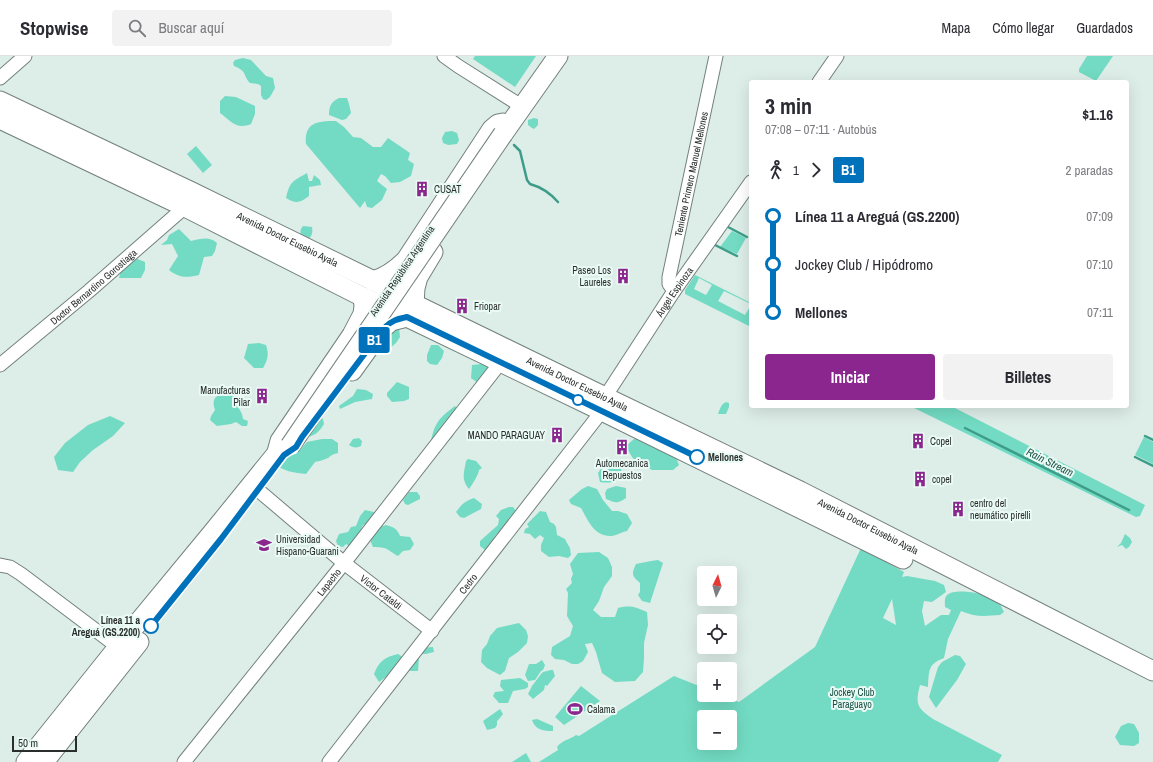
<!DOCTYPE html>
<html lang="es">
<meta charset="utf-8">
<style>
:root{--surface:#fff;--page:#f2f2f3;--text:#2b2b33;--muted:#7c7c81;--line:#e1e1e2;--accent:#8a268e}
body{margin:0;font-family:"Archivo Narrow",sans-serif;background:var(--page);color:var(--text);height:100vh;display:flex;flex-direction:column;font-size:15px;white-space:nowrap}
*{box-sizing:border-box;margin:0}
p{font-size:13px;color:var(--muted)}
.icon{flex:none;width:22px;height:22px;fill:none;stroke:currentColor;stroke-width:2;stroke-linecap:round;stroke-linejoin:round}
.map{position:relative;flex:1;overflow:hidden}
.panel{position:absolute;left:749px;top:24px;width:380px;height:328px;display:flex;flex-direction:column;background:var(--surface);border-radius:4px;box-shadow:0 4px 16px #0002}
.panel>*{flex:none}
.badge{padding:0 8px;border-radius:3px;font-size:14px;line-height:26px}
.needle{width:26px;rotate:5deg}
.tools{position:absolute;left:697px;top:510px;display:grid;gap:8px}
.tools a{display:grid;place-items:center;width:40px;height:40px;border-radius:4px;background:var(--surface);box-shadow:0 4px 16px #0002;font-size:20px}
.scale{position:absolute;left:12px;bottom:10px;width:65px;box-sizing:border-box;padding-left:4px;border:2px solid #292e2d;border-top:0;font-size:11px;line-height:14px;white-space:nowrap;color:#292e2d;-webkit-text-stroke:3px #eafaf5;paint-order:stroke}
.map>.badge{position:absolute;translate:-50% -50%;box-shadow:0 0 0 2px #fff}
.legs{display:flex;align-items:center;gap:6px;height:44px;padding:0 16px;font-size:13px}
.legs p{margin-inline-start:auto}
.head{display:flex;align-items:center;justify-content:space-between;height:68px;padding:0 16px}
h1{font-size:22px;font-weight:800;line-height:30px}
.primary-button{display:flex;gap:8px;margin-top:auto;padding:8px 16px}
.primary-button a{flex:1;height:46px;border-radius:4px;background:var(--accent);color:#fff;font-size:16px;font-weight:800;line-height:46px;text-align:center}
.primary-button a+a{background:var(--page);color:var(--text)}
ul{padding:0 16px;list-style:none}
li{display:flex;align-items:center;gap:14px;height:48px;font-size:15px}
li i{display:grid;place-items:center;width:6px;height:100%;margin:0 5px;background:currentColor}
li i::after{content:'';width:10px;height:10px;margin:-5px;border:3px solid;border-radius:50%;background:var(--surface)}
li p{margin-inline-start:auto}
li:first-child i{background:linear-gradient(#0000 50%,currentColor 0)}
li:last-child i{background:linear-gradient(currentColor 50%,#0000 0)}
header{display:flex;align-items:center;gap:24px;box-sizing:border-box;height:56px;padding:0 20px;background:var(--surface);border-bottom:1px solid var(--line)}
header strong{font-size:19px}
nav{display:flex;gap:22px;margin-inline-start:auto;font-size:14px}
.search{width:280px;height:36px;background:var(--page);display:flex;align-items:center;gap:10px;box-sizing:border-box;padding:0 14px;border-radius:4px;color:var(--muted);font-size:15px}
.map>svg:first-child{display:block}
</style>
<header>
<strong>Stopwise</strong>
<div class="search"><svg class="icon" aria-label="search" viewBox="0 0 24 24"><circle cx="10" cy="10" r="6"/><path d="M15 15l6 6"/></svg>Buscar aquí</div>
<nav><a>Mapa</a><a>Cómo llegar</a><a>Guardados</a></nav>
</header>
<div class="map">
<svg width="1153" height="706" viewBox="0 0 1153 706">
<rect width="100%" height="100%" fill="#ddede8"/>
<g fill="#73dbc3" fill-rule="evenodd">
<polygon points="475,0 536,0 515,31 473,3"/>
<polygon points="1087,0 1113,0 1096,25 1079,16 1079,13"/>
<path d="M243 2 251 4 266 20 273 22 275 32 270 41 266 44 263 43 261 39V30L258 28 250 27C242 18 248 16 234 10L233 7 235 4Z"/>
<path d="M225 40 236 41 255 50V58L251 68C236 74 231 65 220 57V45Z"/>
<path d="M339 42H347L349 48 351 57 346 63 342 64 329 59C329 50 331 46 339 42Z"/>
<polygon points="534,62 538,63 538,69 534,73 532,72 528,69 528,64"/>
<path d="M336 65 344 71 353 81 361 82 373 91H381L388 82 410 97 408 104 414 108 411 120 400 126 391 127 385 120 381 118 377 125 387 133 382 144 372 152 367 151 365 145 360 152 306 88C304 66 318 65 336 65Z"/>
<polygon points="452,75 457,77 459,84 457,88 448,89 443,87 442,82 445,76"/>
<polygon points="196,90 212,109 203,117 187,98"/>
<path d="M307 117 309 125H312L314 119 320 124 321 129 309 131V140C300 147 296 148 286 142 290 125 293 125 307 117Z"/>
<path d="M303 170 312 171C313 176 312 180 308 184L303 183C300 177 299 175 303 170Z"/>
<path d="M179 173 191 185C201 183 209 180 217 187L215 195 212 200 204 201 199 219C187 222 179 222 169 214L178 200 172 188 161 189 167 184 169 179Z"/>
<polygon points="732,175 746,182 737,198 720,191"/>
<polygon points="135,202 145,206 145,214 141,222 119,222 122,210"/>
<path d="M695 219 751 247V248L724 235 718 245 745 259 751 249V271L685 238V234ZM699 222 712 229 706 239 694 233Z"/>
<polygon points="399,271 400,281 396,287 389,293 380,289 379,276"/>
<path d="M259 287 266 289C269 298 268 304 263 312H254L244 302 248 288Z"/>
<polygon points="431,289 438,289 444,295 442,302 437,309 430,308 427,305 427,299"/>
<polygon points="482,308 492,312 479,328 471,322 472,309"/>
<polygon points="397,326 409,331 409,343 404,345 392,346 387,340 387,337"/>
<path d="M231 333 238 337 235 342 234 344C235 351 242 352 243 363L248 365 247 370H242L236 366 231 368 217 370 210 364 211 360 215 354C210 339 220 339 231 333Z"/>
<polygon points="357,333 366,334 373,338 372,343 355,346 340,353 339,350 353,340"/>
<path d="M726 346 729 347V351L726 358H718C720 353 721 348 726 346Z"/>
<path d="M455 350 459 354C457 364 457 385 444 386 440 387 435 385 431 385 435 366 440 361 455 350Z"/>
<polygon points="910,350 951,350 1145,449 1140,460 1136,461"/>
<polygon points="110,360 125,367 113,380 93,394 80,406 73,416 58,414 54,401 65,387 88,369"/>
<path d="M320 361 323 363 324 368C320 375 314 381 305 381Z"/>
<polygon points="1144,381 1153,386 1153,408 1135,399"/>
<path d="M359 382 362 385 361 390C357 392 353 392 349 389L353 383Z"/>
<polygon points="644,382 676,401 679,409 673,414 652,414 645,410 634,404 629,396 626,390 634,383"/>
<path d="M322 383H332L338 387V397C333 398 332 399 328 402 324 404 319 405 315 406L306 418C294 417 285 415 275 409L288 398H296L307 386Z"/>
<path d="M468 403 476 405 482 412 479 414C479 418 472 429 469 433 461 423 464 417 466 405Z"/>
<path d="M611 403 621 404C623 421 618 429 600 426L598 417 602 411Z"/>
<path d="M588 430 597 433 603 444 612 455H618L627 458 632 467 627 475C622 476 617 479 612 480 594 481 588 464 581 452L571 448 569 444 582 433Z"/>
<path d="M616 430 626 432V442C617 448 616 447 606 443L605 437 607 433Z"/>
<polygon points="409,436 417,436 420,440 420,443 408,449 405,448 403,444"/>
<path d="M474 442 482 448 481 453 464 462 460 461 456 456C461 449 465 445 474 442Z"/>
<path d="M509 451H513L516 455C513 460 510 465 507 470 499 479 494 475 492 490L485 494 480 490V485L498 469 499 463 496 460 501 454Z"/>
<polygon points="365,454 374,456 376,460 367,468 363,469 361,473 361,475 355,489 349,490 346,488 343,491 338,490 336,485 339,478 348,476 351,471 356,470 360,460"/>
<polygon points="540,455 546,456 550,466 554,468 556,471 557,479 565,483 567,487 570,492 571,499 568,502 559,500 549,501 541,495 541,489 544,482 540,479 535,483 530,478 524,477 525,473 529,471 527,468"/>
<path d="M386 469C393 471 397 472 400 480L410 481 414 488 410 494 403 495 398 500C393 498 389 493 384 492 381 491 377 491 373 491L370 484 377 472Z"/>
<polygon points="1125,478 1130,482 1132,486 1129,491 1126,493 1122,489 1117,491 1121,487"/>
<path d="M861 492 904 516 902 521 907 520 935 525 944 529 946 536 932 546 924 545 922 555 925 570 941 559H949L951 554 945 551C945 548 944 542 947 539 956 531 989 538 997 545 1000 547 1002 552 1004 556L1000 559C994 559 989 560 984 560 976 560 968 558 961 555L948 583 944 602C928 608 929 614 928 631L920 629C915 648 917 652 933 663L1002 699 998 706H539L558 694 557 691C562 684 569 684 576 679L579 680 674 620 704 632V639H722L739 646 815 591ZM892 543 896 569 883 562ZM704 661H730V687H704Z"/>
<path d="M599 496 608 502 612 511V520L604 531 599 545 593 554 601 561H615L618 552C631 549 635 551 647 556L648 569 644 587V602L643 616 635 625 615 626 602 617 596 596 592 587 585 588 588 596 583 605 578 608H572L564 604 555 603 551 599 552 591 570 580 573 570 567 560 568 537 566 533 572 527 571 523 573 518 570 508 578 497Z"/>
<path d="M658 504 663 507 650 547 642 545 638 539 640 536V527C632 520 631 518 636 508L651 505Z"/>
<polygon points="519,567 526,574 528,580 527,587 518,596 509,602 505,615 500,619 487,612 481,606 482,594 487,588 490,580 497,572"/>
<polygon points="433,591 434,596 426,598 419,598 418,592"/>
<path d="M398 598 403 601H419L418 615H411L406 613H397L379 626 374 618C379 605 385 601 398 598Z"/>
<polygon points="955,599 960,600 966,608 957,624 936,652 929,641 938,611 942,606"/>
<polygon points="542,604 545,609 543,614 541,615 535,624 528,625 525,619 529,608 536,608"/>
<polygon points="551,614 553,614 555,620 547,630 545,629 544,634 533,643 528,638 532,630 541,618 543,616"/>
<polygon points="520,622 528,627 528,631 525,633 513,635 508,647 499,647 493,640 495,636 504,635 500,630 501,624"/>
<polygon points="581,630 600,645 564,669 555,661"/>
<polygon points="500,653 503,658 500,662 497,665 497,669 495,672 487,674 483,665"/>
<path d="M537 663 553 670V675C544 675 535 674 532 664Z"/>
<polygon points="1128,667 1134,668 1139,677 1139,687 1134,690 1120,689 1115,681 1121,670"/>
<polygon points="526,697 531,706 512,706"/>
</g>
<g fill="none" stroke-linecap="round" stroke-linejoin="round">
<g stroke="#3d9d89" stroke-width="2.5">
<path d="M514 89 520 95 527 124 530 128C541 131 551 138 558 146"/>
<polyline points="728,171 747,181"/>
<polyline points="715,189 737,200"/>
<polyline points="965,372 1129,454"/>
<polyline points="1145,380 1153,384"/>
<polyline points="1135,401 1153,410"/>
</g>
<g stroke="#73817d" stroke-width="15">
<g id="minor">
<polyline points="444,0 458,10 515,46"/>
<polyline points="0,22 25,0"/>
<polyline points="819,26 837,0"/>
<path id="s1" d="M674 235 669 228V221L716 0"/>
<path id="s2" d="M0 309 89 235 185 151"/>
<path id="s3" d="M258 434 344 507 432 575"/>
<polyline points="0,509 10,511 21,518 118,591"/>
<path id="s4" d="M184 706 344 507 501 306"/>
<path id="s5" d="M329 706 602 355 605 341 674 235 751 126"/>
</g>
</g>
<g stroke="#73817d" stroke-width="21">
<g id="highway">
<path id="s6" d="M0 45 192 136 394 235 414 248 605 341 800 435 1153 615"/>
<polyline points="0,63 185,151 363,241 407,261 602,355 903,503"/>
<polyline points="503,78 558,0"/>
<path d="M373 225C387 221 396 214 406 204L492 73 498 68 503 67"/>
<polyline points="414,248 415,232 418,221 433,196"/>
<polyline points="352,315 383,272 391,265 407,261"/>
<polyline points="277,396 280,385 352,279 363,258 364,250 363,241"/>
<polyline points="26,706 118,591 213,476 286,386"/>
<polyline points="44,706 139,586"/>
</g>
</g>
<use href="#minor" stroke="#fff" stroke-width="13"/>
<use href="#highway" stroke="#fff" stroke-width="19"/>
<g stroke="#73817d" stroke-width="21" stroke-linecap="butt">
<polyline id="highway-bridge" points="290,390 503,78"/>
</g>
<use href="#highway-bridge" stroke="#fff" stroke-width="19"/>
</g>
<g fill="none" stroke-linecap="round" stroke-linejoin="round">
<g stroke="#fff" stroke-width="9">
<path id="line-1" d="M151 570 221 483 284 399 296 391 302 381 384 272C391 265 397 263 407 261L697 401"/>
</g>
<use href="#line-1" stroke="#0072bc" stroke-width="6"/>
</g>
<defs>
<g id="building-bare" transform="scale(1.2)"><path d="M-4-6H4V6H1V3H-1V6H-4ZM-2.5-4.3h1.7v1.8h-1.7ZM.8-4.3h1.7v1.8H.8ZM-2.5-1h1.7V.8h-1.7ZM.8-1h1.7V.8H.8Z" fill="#8a268e" stroke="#eafaf5" stroke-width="2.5" paint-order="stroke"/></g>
<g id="school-bare" transform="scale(1.2)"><path d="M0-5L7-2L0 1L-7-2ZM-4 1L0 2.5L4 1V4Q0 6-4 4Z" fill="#8a268e" stroke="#eafaf5" stroke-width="2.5" paint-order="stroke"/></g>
<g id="stadium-bare" transform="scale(1.2)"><path d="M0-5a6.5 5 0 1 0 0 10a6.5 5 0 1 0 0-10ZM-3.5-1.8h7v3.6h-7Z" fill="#8a268e" stroke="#eafaf5" stroke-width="2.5" paint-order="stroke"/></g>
</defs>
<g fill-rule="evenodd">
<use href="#building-bare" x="422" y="133"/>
<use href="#building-bare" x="623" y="220"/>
<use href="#building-bare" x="462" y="250"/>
<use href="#building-bare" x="262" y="340"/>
<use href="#building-bare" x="557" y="379"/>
<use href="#building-bare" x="918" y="385"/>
<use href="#building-bare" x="622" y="391"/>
<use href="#building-bare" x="920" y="423"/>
<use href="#building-bare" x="958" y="453"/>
<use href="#school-bare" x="264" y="489"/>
<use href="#stadium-bare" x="575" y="653"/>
</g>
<g fill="#fff" stroke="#0072bc" stroke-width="2">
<circle cx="578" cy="344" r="5"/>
<circle cx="697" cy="401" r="7"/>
<circle cx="151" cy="570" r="7"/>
</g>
<g text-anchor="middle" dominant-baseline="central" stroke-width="4" stroke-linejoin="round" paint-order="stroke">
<g font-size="10" fill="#292e2d" stroke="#eafaf5">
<text stroke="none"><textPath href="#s1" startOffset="121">Teniente Primero Manuel Mellones</textPath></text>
<text stroke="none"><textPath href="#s6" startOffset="319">Avenida Doctor Eusebio Ayala</textPath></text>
<text transform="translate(402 215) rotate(-56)">Avenida República Argentina</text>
<text stroke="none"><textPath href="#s2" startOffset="122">Doctor Bernardino Gorostiaga</textPath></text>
<text stroke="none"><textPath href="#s5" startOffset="585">Ángel Espinoza</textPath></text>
<text stroke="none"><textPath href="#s6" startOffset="643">Avenida Doctor Eusebio Ayala</textPath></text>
<text stroke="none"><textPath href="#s6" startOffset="967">Avenida Doctor Eusebio Ayala</textPath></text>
<text stroke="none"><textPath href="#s4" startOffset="231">Lapacho</textPath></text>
<text stroke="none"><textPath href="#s5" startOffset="226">Cedro</textPath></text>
<text stroke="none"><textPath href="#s3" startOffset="160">Victor Cataldi</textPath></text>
</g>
<g font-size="10" fill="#292e2d" stroke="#eafaf5" text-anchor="start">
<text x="434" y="133">CUSAT</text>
<text x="611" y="214" text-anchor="end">Paseo Los<tspan x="611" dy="12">Laureles</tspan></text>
<text x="474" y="250">Friopar</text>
<text x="250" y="334" text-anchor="end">Manufacturas<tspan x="250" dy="12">Pilar</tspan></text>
<text x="545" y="379" text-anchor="end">MANDO PARAGUAY</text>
<text x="930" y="385">Copel</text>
<text x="622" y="407" text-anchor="middle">Automecanica<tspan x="622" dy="12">Repuestos</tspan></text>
<text x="932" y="423">copel</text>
<text x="970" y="447">centro del<tspan x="970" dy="12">neumático pirelli</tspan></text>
<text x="276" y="483">Universidad<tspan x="276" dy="12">Hispano-Guarani</tspan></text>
<text x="587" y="653">Calama</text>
</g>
<g font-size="10" font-weight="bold" fill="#292e2d" stroke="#eafaf5" text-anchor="start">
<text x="708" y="401">Mellones</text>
<text x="140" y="564" text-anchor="end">Línea 11 a<tspan x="140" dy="12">Areguá (GS.2200)</tspan></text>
</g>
<g font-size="10" fill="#184e43" stroke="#eafaf5">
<text x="852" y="636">Jockey Club<tspan x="852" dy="12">Paraguayo</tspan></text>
</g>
<g font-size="11" font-style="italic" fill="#1e5347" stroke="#eafaf5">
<text transform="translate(1050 406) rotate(26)">Rain Stream</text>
</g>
</g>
</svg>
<div class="tools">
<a><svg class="needle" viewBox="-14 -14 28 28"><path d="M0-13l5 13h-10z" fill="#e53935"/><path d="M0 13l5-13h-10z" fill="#7c7c81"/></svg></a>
<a><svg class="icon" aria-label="locate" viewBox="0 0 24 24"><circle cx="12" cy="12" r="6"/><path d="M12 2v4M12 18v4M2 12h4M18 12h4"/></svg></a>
<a>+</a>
<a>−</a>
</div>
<div class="scale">50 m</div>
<b class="badge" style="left:374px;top:284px;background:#0072bc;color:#fff">B1</b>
<section class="panel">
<div class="head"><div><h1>3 min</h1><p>07:08 – 07:11 · Autobús</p></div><b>$1.16</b></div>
<div class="legs"><svg class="icon" aria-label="walk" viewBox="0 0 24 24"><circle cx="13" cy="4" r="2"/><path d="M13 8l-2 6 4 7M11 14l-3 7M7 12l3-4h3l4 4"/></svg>1<svg class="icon" aria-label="forward" viewBox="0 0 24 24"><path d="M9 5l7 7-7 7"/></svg><b class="badge" style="background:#0072bc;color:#fff">B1</b><p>2 paradas</p></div>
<ul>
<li><i style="color:#0072bc"></i><b>Línea 11 a Areguá (GS.2200)</b><p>07:09</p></li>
<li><i style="color:#0072bc"></i><span>Jockey Club / Hipódromo</span><p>07:10</p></li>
<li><i style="color:#0072bc"></i><b>Mellones</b><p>07:11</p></li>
</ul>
<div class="primary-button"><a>Iniciar</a><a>Billetes</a></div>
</section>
</div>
